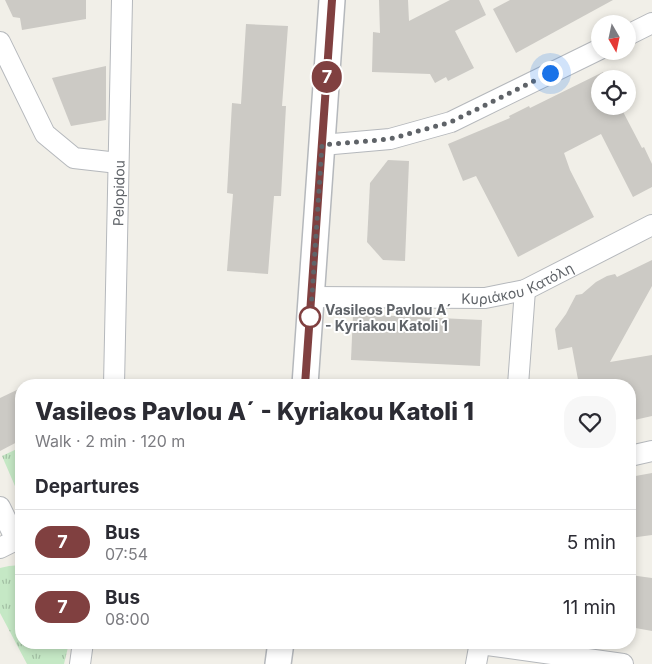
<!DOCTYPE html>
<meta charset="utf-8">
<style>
:root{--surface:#fff;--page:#f7f7f7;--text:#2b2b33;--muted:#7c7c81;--line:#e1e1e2}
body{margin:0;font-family:Inter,sans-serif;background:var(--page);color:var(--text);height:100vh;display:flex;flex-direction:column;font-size:19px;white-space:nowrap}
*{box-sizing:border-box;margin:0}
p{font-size:16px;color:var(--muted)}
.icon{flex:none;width:28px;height:28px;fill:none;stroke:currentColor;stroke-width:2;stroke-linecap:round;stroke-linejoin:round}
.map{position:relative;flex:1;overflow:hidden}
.details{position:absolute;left:15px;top:379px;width:621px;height:270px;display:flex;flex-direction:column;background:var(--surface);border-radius:20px;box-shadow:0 2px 8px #0003}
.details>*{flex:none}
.badge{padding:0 10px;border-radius:16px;font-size:18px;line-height:32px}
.needle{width:32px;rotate:171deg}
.buttons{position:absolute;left:591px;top:15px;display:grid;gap:10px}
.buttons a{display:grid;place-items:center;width:45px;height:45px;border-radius:50%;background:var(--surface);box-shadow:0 2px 8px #0003;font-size:25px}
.you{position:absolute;width:25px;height:25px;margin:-12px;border:4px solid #fff;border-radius:50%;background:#1a73e8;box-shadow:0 0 0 8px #1a73e833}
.map>.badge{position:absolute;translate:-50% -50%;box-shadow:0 0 0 2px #fff}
h2{padding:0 20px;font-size:19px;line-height:45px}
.round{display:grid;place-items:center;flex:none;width:52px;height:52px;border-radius:20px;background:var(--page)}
.overview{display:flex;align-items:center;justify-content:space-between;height:85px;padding:0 20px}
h1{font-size:24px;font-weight:800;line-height:38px}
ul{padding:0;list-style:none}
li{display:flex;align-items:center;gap:15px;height:65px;padding:0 20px;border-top:1px solid var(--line)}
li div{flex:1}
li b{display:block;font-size:19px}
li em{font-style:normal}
li .badge{min-width:55px;font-weight:700;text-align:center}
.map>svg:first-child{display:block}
</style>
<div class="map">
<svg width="652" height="664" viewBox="0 0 652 664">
<defs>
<pattern id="grass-tufts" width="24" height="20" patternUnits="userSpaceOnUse" patternTransform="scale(1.25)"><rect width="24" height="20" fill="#c5e8c5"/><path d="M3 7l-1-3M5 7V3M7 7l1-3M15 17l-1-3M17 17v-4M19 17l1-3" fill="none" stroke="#a3c0a4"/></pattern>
</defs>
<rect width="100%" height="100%" fill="#f1efe8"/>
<g fill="url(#grass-tufts)">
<polygon points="21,447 21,500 2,456"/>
<polygon points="21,565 21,642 69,643 64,664 27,664 0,613 0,568 9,566"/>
</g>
<g fill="#cccac5">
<polygon points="5,0 86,0 86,19 22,30 20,18 13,17"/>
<polygon points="379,0 408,0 409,21 450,0 479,0 486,15 455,31 474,68 448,81 446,77 435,83 430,74 372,72 373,32 380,33"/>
<polygon points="510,0 613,0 516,53 493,9"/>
<polygon points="246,24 288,26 282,106 286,106 281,196 274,196 268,274 227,271 233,194 227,193 232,103 241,104"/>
<polygon points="106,66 106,120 71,126 52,78"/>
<polygon points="603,72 606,79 600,79 600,106 620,106 642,148 644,147 652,164 652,187 633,197 601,134 564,153 570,170 594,217 518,257 476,176 463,181 448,144 510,118 509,116 529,106 530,108"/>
<polygon points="388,160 409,161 405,261 383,260 367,242 370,183"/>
<polygon points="652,260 652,286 610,362 652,355 652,416 630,421 630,385 579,385 572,347 558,350 555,329 566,314 576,295 582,294 596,282 607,276 615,274 617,277"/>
<polygon points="353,314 482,320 480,366 351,360"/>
<polygon points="21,388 21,440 0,451 0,398"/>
<polygon points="652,473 652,535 630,538 630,477"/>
<polygon points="630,575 652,578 652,631 630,627"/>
</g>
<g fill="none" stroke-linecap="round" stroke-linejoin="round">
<g stroke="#b5b8bc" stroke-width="22">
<g id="minor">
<polyline points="628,35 652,23"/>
<polyline points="0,42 45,134 74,158 118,163"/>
<polyline points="322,145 390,139 451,122 600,49"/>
<path id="s1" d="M312 297 485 298 525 290 652 225"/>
<path id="s2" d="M114 385 122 0"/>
<polyline points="518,385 525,290"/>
<polyline points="630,456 652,451"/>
<polyline points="0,507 16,540"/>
<polyline points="0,548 16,540 21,540"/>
<polyline points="480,644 623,664"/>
<polyline points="80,664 83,642"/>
<polyline points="476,664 480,642"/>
</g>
</g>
<g stroke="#b5b8bc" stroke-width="28">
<g id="tertiary">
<polyline points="305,385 332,0"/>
<polyline points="278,664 281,642"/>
</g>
</g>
<use href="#minor" stroke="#fff" stroke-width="20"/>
<use href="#tertiary" stroke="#fff" stroke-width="25"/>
</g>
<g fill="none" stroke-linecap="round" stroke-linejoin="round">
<g stroke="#fff" stroke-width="11">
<polyline id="line" points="305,385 332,0"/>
</g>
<use href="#line" stroke="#804040" stroke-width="8"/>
<polyline stroke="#5f6368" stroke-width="5" stroke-dasharray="0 9" points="310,317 310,326 322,145 390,139 451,122 550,73"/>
</g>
<circle fill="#fff" stroke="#804040" stroke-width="2.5" cx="310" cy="317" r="10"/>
<g text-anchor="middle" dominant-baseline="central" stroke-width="4" stroke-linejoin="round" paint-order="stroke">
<g font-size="14" fill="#5f6368" stroke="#fff">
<text stroke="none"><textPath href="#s2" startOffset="192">Pelopidou</textPath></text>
<text stroke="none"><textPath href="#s1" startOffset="208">Κυριάκου Κατόλη</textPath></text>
</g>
<g font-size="14" font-weight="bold" fill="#5f6368" stroke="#fff" text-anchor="start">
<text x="325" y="309">Vasileos Pavlou A´<tspan x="325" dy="16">- Kyriakou Katoli 1</tspan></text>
</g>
</g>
</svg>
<div class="buttons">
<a><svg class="needle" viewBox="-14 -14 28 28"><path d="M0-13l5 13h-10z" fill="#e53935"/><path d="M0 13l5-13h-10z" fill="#7c7c81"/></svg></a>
<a><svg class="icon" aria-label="locate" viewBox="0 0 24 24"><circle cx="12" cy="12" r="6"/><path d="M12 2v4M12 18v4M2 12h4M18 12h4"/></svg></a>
</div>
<div class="you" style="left:550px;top:73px"></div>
<b class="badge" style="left:327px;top:77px;background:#804040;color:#fff">7</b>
<section class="details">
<div class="overview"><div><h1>Vasileos Pavlou A´ - Kyriakou Katoli 1</h1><p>Walk · 2 min · 120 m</p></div><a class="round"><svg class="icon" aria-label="heart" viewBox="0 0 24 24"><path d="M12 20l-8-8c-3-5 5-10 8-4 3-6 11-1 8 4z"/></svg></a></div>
<h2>Departures</h2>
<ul>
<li><span class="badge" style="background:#804040;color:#fff">7</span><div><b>Bus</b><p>07:54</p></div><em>5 min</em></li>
<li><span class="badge" style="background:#804040;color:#fff">7</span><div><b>Bus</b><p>08:00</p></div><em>11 min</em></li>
</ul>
</section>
</div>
